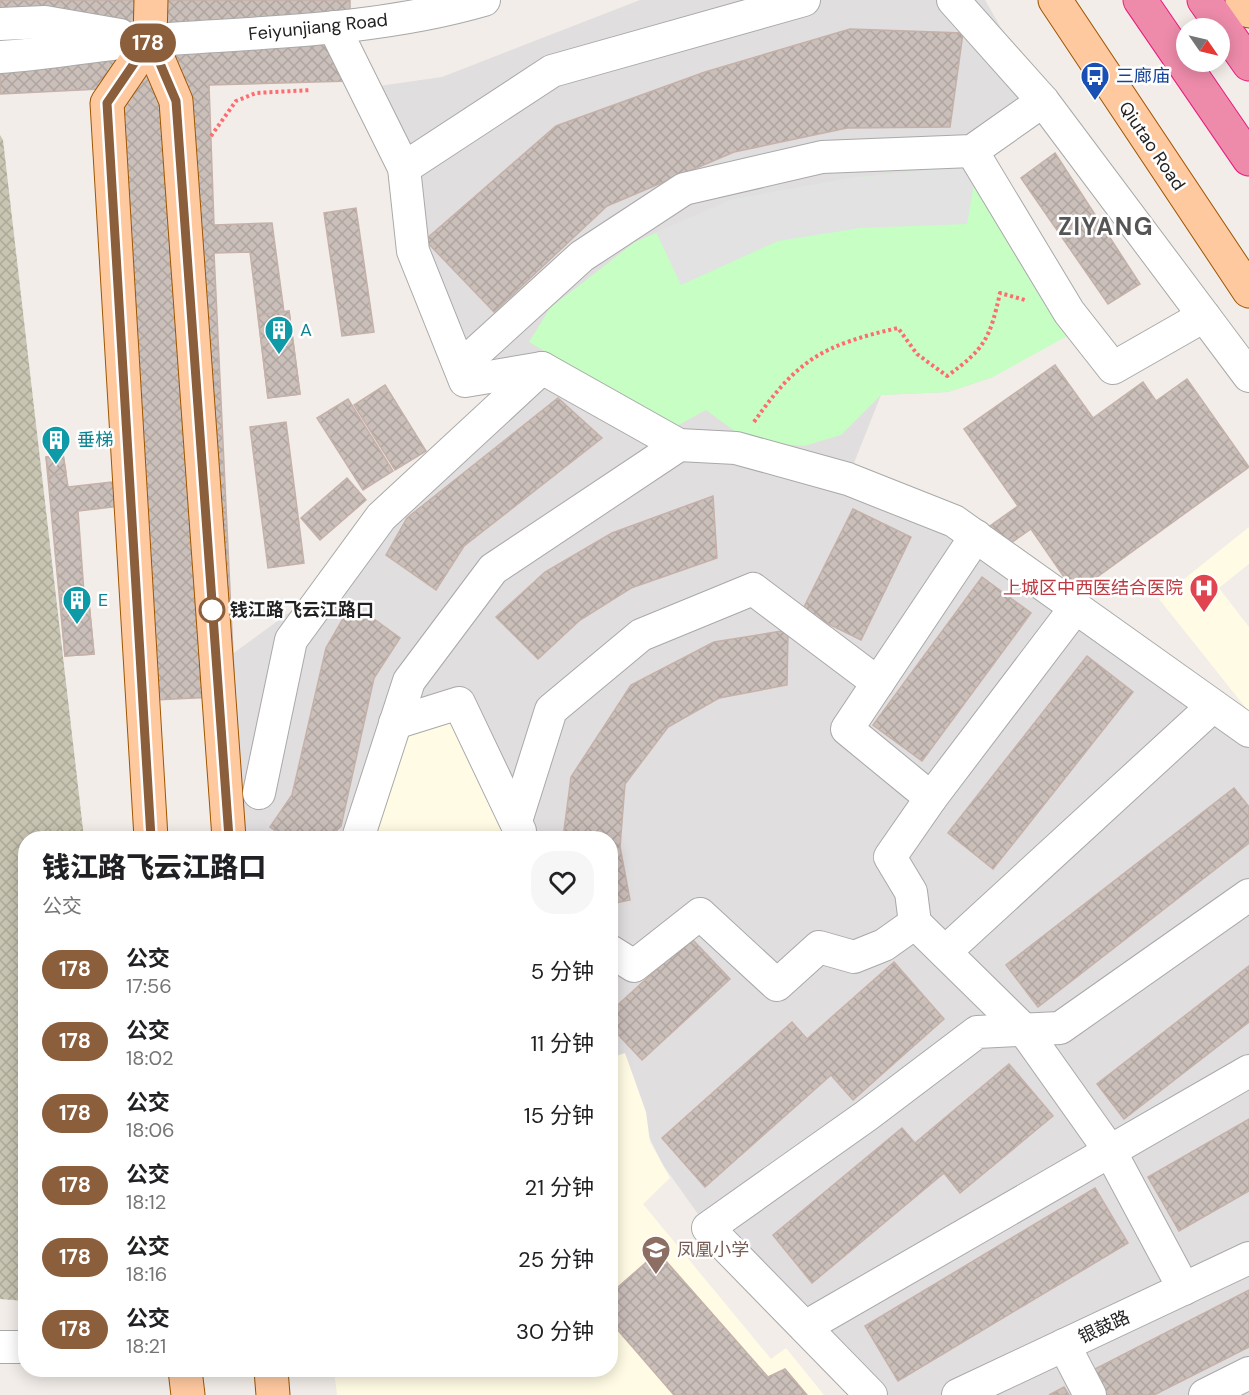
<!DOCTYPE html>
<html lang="zh">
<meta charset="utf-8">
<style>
:root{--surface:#fff;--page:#f6f6f6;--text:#202124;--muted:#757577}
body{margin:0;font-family:"DM Sans","Noto Sans SC",sans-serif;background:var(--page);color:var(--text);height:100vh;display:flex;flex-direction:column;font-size:22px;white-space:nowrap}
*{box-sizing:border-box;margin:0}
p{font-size:20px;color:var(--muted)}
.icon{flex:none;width:33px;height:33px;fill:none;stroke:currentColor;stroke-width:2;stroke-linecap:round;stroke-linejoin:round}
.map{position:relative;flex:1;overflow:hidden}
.side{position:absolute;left:18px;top:831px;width:600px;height:546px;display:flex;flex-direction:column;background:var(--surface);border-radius:24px;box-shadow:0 3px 15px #0003}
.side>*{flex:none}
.badge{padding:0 12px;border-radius:20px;font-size:21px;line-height:39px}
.needle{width:39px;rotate:124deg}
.fabs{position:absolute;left:1176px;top:18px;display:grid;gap:12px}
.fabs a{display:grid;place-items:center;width:54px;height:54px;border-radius:50%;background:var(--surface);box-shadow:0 3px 15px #0003;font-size:30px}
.map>.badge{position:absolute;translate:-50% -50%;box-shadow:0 0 0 3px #fff}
.round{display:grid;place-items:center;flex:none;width:63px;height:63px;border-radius:24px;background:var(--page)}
.summary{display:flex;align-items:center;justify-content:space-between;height:102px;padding:0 24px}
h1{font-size:28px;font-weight:800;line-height:45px}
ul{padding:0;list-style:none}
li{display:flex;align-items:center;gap:18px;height:72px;padding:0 24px}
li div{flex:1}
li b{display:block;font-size:22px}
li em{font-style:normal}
li .badge{min-width:66px;font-weight:700;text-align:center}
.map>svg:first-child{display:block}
</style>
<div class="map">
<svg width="1249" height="1395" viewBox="0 0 1249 1395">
<defs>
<pattern id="construction-cross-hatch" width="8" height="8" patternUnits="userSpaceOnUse" patternTransform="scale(1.5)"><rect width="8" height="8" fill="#c8c5b2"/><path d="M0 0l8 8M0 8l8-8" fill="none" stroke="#aca999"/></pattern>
<pattern id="building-cross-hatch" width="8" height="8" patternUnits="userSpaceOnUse" patternTransform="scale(1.5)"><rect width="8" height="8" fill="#cbbfba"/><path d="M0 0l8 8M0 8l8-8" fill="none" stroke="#aea4a0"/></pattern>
</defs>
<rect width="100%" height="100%" fill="#f2ede8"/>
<polygon fill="#e0dedf" points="640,0 985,0 1043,101 972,151 993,377 948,392 881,395 848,478 954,521 1249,731 1249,1395 871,1395 708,1228 663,1165 611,1060 610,838 229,838 216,666 336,578 541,369 465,381 365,88 442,77"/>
<g fill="#fffbe4">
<polygon points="1249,527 1249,564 1219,588 1249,627 1249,712 1159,599"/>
<polygon points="459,703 524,838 358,838 395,723"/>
<polygon points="625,1053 646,1112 650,1142 670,1178 643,1204 771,1359 786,1348 824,1395 337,1395 334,1370 610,1370 610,1058"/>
</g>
<polygon fill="url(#construction-cross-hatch)" points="0,135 3,140 84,838 26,838 25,1301 0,1299"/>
<polygon fill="#c6fec3" points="977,166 1080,329 993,377 948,392 881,395 841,435 804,446 748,441 706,410 675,427 529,342 550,308 635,242 731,200 851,178"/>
<polygon fill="#e2e2e2" points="977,166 967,224 860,228 778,241 681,285 656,232 731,200 851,178"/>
<g fill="url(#building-cross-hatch)" stroke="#c5b1a9" stroke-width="1.5">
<polygon points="0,0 350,0 350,81 209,85 214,225 272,223 284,312 289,311 300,394 268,398 250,252 214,253 235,696 134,701 121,506 78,511 84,593 88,593 94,654 65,656 46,457 63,454 68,487 121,481 100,89 0,94"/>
<polygon points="850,29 963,33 950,127 847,128 734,152 607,206 494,312 425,240 556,126 705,72"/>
<polygon points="1055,153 1140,284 1108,304 1021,178"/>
<polygon points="356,208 374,332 342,336 324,213"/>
<polygon points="289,311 300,394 268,398 258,315"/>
<polygon points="1055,365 1093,418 1143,382 1156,401 1187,379 1249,467 1075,593 1031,529 1005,547 990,526 1018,506 964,429"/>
<polygon points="385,385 426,451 395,470 354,405"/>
<polygon points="558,398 602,438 464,546 436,590 386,555 407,518"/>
<polygon points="348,399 393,471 363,490 317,418"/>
<polygon points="286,422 304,563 268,568 250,427"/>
<polygon points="63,454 66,473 49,476 46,457"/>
<polygon points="347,478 366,500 320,540 301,518"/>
<polygon points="713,496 717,558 631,588 580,620 538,659 496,617 545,572 612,533"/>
<polygon points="853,509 911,537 861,640 802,611"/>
<polygon points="982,577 1031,613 922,761 873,725"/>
<polygon points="88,593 94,654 65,656 60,595"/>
<polygon points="352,603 400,638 374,678 341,826 329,838 286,838 270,827 292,795 326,648"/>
<polygon points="788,630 787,685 719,698 668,727 625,784 620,847 630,900 610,904 610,838 563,838 571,777 631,685 714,642"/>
<polygon points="1087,656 1133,692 993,869 948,833"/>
<polygon points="1234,788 1249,807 1249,843 1038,1007 1006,965"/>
<polygon points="691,938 730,979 642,1060 610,1026 610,1012"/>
<polygon points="894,962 944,1019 853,1100 831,1075 705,1187 662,1138 792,1022 807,1039"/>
<polygon points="1249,966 1249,1022 1124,1119 1097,1084"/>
<polygon points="1009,1064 1053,1116 960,1193 944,1173 812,1283 773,1235 902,1128 915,1143"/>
<polygon points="1249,1119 1249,1191 1179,1231 1148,1177"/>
<polygon points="1095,1188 1128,1243 898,1381 865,1326"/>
<polygon points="658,1252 768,1377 785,1369 807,1395 674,1395 610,1321 610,1294"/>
<polygon points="1249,1290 1249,1347 1154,1395 1103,1395 1091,1371"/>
<polygon points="1064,1387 1069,1395 1049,1395"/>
</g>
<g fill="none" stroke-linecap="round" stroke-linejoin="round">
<g stroke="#a9a9a9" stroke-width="34">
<g id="minor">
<polyline points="953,0 1043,101 1249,376"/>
<polyline points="0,24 45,22 120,35"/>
<polyline points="334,27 404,168 413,251 465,381 542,368 679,445 736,448 848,479 954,521 1249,731"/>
<path d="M0 57C52 54 102 43 154 40 264 32 377 31 484 0"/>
<polyline points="972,151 1069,312 1113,368 1204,316"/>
<polyline points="404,168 552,71 804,0"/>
<polyline points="460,367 582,256 684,189 822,157 972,151 1043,101"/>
<polyline points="976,536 847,729 931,798 890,857 911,892 915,923 1024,1030 1110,1151 1184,1289"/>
<polyline points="395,723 459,703 520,831"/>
<polyline points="259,793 291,640 381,517 542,368"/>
<polyline points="931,798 1076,607"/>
<polyline points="516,821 551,710 641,635 753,589 878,683"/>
<polyline points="358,838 409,681 493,569 679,445"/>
<polyline points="610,951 634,966 700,914 777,985 819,947 854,957 884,945 915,923"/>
<polyline points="945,952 1213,706"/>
<polyline points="805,1327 1249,1071"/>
<polyline points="1064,1345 1090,1395"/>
<polyline points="0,1347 26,1347"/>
<polyline points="871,1395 708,1228 866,1116 977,1032 1060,1028 1249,895"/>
<polyline points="958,1395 1249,1258"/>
<polyline points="1205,1395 1249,1373"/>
</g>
</g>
<g stroke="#9f5500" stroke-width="35">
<g id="major">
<polyline points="151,0 150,40 176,101 229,838"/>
<polyline points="1055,0 1249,291"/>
<polyline points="1242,0 1249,11"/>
<polyline points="150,40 107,103 151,838"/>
<polyline points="185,1370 188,1395"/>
<polyline points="271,1370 273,1395"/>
</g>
</g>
<g stroke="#e91c7e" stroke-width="35">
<g id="highway">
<polyline points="1140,0 1249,159"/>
<polyline points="1204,0 1249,64"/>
</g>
</g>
<g stroke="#ff6c70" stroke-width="4" stroke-dasharray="3 3" stroke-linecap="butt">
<polyline points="211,136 236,101 256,93 311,90"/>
<path d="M754 422C798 359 823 345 898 328L917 354 947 376C985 349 990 338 1000 293L1025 300"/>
</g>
<use href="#minor" stroke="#fff" stroke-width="32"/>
<use href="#major" stroke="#ffc9a0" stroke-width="33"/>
<use href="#highway" stroke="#ee8bab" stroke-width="33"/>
</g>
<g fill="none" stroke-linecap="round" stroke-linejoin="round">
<g stroke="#fff" stroke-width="14">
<polyline id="line" points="151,838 107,103 150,40 176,101 229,838"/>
</g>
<use href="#line" stroke="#8b5e3c" stroke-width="9"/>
</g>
<defs>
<g id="bus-pin" transform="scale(1.5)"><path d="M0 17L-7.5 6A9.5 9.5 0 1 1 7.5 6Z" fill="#1a4fb4" stroke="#fff"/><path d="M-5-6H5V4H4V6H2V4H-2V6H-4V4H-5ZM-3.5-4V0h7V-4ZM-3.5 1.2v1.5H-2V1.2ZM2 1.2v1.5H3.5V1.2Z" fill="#fff"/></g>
<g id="building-pin" transform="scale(1.5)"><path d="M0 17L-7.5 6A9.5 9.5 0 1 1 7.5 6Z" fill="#0f9aa8" stroke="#fff"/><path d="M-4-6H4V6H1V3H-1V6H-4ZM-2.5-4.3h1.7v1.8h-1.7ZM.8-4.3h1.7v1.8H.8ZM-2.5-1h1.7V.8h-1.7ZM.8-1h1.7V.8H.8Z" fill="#fff"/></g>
<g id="hospital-pin" transform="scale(1.5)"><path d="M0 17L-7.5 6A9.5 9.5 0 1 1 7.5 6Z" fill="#e0444e" stroke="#fff"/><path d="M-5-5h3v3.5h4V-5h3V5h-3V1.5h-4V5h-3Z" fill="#fff"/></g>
<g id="school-pin" transform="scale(1.5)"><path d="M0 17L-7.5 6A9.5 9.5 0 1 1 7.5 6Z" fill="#8d6e63" stroke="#fff"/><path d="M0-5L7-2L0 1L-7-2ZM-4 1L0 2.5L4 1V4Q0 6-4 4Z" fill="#fff"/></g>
</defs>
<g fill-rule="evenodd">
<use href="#bus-pin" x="1095" y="76"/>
<use href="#building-pin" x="279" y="330"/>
<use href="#building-pin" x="56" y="440"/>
<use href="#hospital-pin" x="1204" y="588"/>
<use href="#building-pin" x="77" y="600"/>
<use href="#school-pin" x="656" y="1250"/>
</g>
<circle fill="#fff" stroke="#8b5e3c" stroke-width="3" cx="212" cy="610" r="12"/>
<g text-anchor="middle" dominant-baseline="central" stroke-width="5" stroke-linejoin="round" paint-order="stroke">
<g font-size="18" fill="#222" stroke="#fff">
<text transform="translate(318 27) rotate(-6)">Feiyunjiang Road</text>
<text transform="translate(1152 146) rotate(56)">Qiutao Road</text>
<text transform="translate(1104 1327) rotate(-25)">银鼓路</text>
</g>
<g font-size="18" fill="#164399" stroke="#fff" text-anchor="start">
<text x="1116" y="76">三廊庙</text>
</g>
<g font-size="18" fill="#0d838f" stroke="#fff" text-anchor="start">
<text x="300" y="330">A</text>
<text x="77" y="440">垂梯</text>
<text x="98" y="600">E</text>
</g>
<g font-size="18" fill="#be3a42" stroke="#fff" text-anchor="end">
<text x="1183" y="588">上城区中西医结合医院</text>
</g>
<g font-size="18" font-weight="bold" fill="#222" stroke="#fff" text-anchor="start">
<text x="230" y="610">钱江路飞云江路口</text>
</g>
<g font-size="18" fill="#785e54" stroke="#fff" text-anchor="start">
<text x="677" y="1250">凤凰小学</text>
</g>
<g font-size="24" font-weight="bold" letter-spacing="1.5" fill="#555" stroke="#fff">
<text x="1106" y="226">ZIYANG</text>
</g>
</g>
</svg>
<div class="fabs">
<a><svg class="needle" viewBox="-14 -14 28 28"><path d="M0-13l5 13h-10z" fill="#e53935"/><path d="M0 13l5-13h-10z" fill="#757577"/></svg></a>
</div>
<b class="badge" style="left:148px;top:43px;background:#8b5e3c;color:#fff">178</b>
<section class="side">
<div class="summary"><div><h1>钱江路飞云江路口</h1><p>公交</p></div><a class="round"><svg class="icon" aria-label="heart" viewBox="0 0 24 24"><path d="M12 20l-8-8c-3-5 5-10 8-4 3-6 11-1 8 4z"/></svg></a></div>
<ul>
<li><span class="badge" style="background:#8b5e3c;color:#fff">178</span><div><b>公交</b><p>17:56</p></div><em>5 分钟</em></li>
<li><span class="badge" style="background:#8b5e3c;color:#fff">178</span><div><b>公交</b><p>18:02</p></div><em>11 分钟</em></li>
<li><span class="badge" style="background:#8b5e3c;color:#fff">178</span><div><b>公交</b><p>18:06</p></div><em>15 分钟</em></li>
<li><span class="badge" style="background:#8b5e3c;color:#fff">178</span><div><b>公交</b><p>18:12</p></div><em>21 分钟</em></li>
<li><span class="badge" style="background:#8b5e3c;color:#fff">178</span><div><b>公交</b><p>18:16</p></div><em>25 分钟</em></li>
<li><span class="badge" style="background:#8b5e3c;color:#fff">178</span><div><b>公交</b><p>18:21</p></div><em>30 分钟</em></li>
</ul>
</section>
</div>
